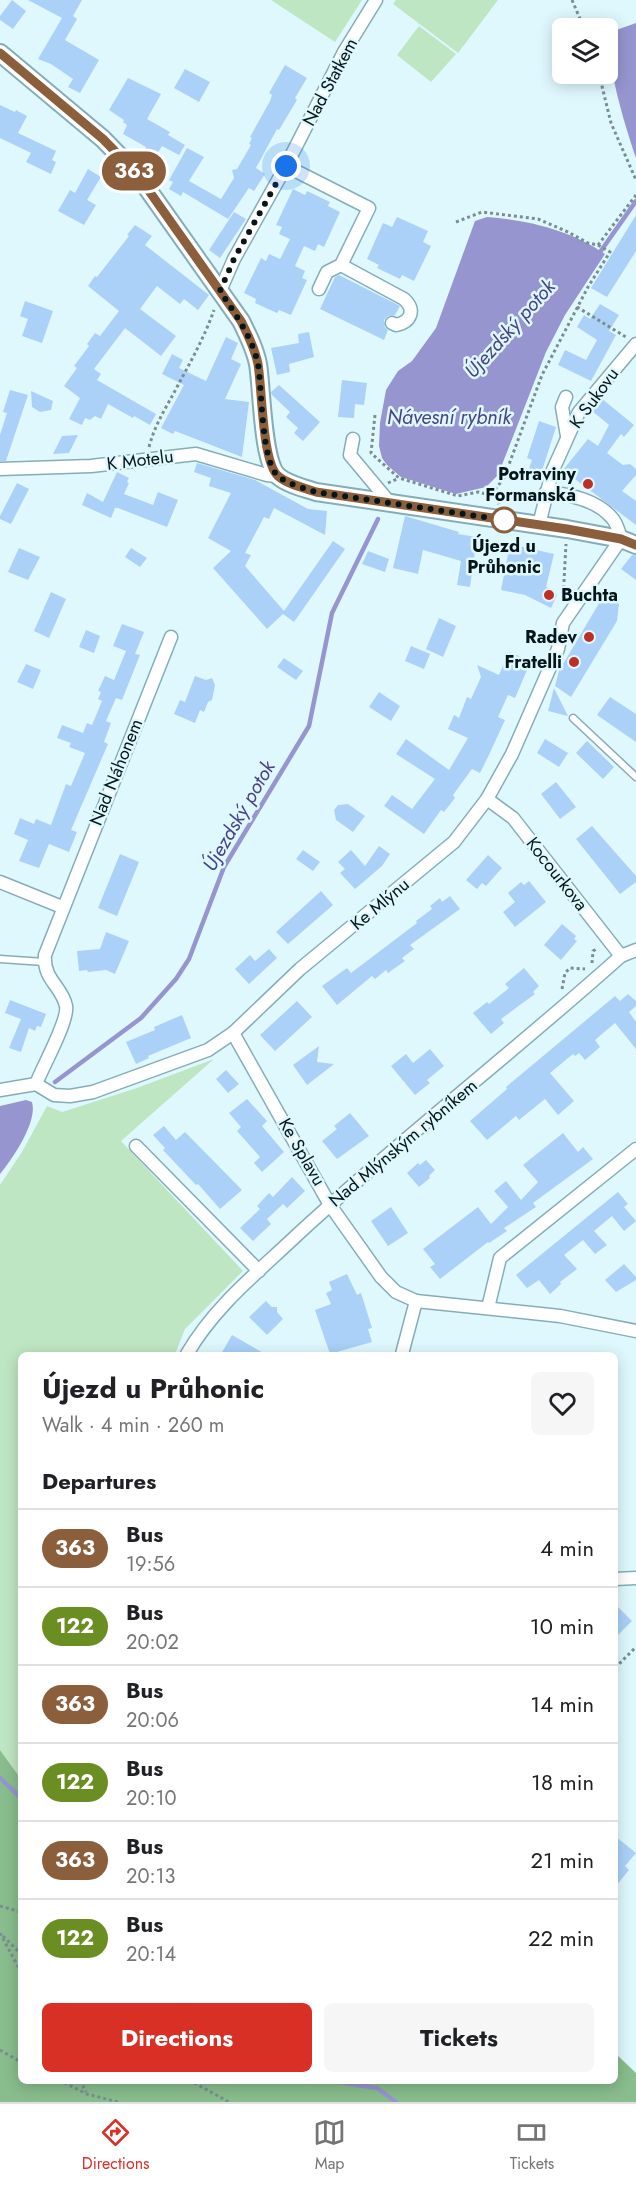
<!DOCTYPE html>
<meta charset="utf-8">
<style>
:root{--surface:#fff;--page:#f6f6f6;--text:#202124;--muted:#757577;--line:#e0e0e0;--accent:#d93025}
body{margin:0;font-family:Jost,sans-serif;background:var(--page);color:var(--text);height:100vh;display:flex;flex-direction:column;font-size:22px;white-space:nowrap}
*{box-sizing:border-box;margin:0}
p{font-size:20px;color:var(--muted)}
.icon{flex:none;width:33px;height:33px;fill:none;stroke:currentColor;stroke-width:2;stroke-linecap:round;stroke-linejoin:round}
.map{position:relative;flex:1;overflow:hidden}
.sheet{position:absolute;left:18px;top:1352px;width:600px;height:732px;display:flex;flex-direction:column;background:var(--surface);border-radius:9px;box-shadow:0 3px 15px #0003}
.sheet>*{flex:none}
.badge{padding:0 12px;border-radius:20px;font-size:21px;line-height:39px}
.fabs{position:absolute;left:552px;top:18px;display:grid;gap:12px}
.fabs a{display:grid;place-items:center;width:66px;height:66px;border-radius:9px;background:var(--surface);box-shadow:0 3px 15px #0003;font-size:30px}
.you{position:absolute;width:30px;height:30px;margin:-15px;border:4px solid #fff;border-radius:50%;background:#1a73e8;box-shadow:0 0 0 9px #1a73e833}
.map>.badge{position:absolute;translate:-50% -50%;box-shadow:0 0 0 3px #fff}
h2{padding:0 24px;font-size:22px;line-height:54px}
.round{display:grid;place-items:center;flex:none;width:63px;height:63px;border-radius:9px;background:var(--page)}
.headline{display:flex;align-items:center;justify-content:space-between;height:102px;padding:0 24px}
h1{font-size:28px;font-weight:700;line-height:45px}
.primary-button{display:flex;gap:12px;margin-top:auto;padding:12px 24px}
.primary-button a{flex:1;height:69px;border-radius:9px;background:var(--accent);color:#fff;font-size:24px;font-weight:700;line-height:69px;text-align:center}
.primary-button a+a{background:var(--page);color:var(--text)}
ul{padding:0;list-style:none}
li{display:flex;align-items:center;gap:18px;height:78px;padding:0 24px;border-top:2px solid var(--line)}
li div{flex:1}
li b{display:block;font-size:22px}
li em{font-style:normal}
li .badge{min-width:66px;font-weight:700;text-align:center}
.tab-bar{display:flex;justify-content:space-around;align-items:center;height:84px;border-top:2px solid var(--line);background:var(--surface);font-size:16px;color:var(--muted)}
.tab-bar a{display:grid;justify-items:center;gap:3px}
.tab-bar .active{color:var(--accent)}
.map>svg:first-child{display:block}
</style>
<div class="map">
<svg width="636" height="2102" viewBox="0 0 636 2102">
<rect width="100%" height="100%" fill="#dff8fe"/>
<g fill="#bfe6c2">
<polygon points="271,0 362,0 335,42"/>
<polygon points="396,0 498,0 458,53 393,4"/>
<polygon points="419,26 456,54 431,82 397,55"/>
<polygon points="214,1059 121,1141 243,1271 185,1329 175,1354 21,1354 21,1779 0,1750 0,1185 22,1152 47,1106 62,1112 137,1088"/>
</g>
<polygon fill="#89bd8d" points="0,1750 21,1779 21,2080 615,2080 615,2053 636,2073 636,2102 0,2102"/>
<g fill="#9695d0">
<path d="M636 23V158C624 124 608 68 608 33Z"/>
<path d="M487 217C527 220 571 230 605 254L565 315 546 352 498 475 486 487 456 494 401 477 387 465 382 458 379 446 380 423 386 390 398 371 412 361 436 328 475 221Z"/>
<path d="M26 1100 32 1102C38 1122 12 1159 0 1174V1106Z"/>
</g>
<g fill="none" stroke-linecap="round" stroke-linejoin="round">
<g stroke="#9695d0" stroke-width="4.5">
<polyline points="598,255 636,201"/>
<polyline points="55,1082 141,1018 176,979 189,959 224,867 309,726 332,613 378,519"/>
<polyline points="0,1778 21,1798"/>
<polyline points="326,2080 377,2088 396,2102"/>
</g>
</g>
<g fill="#abd1f9">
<polygon points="12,0 26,11 13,29 0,20 0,16"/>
<polygon points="28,0 82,0 73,16 77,19 65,40 99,60 80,93 68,87 73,79 51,64 38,59 62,18"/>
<polygon points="285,65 307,78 295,98 297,100 279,130 277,129 256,168 265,174 254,191 249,188 228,219 183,192 181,196 169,189 173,182 169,180 187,148 204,157 189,181 221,199 234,178 232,170 237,169 251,145 249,144 252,138 250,137 270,101 272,95 269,93"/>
<polygon points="185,69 210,82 199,102 174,88"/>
<polygon points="128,78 161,94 147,119 170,132 168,135 185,145 179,155 162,146 153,161 142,154 146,147 123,134 127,125 123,122 124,120 109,110"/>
<polygon points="0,105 15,112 16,110 27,116 18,133 56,151 52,160 56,162 51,174 26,162 31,153 0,138"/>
<polygon points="88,169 101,177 87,200 96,205 84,225 58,211 70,190 75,193"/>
<polygon points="293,189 305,195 307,191 330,202 328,206 340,212 324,247 318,244 315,251 304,246 295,266 305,271 302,278 307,280 291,315 279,310 277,313 268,309 255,303 256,299 244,293 261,258 266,261 269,254 280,259 290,239 279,234 282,227 276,225"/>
<polygon points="234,212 246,219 220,258 209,250"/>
<polygon points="636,215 636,251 607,297 591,288"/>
<polygon points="397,217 428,231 423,242 431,246 414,281 402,275 400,279 377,268 379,265 367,259 383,223 392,227"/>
<polygon points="135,225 152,236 145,245 209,295 198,310 184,299 180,304 157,286 140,309 176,336 161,356 125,328 94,369 101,374 97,380 156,414 150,425 134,416 133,418 108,404 101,419 95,416 90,420 85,418 82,425 69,419 80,398 64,386 77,368 74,366 89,346 87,344 95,333 100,336 119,311 88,286 95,276 97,277 129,236 127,235"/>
<polygon points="339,275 400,306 395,315 388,316 384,320 385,327 388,330 384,340 320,309 335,277"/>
<polygon points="25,301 53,311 42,343 22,336 28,319 20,316"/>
<polygon points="600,304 619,315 609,331 616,335 591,381 558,365 565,350 586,360 597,340 577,327 584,315 590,319"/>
<polygon points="309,332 314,357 289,364 290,372 277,375 271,348 299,343 298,334"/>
<polygon points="226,337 238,343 231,359 241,364 225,399 249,402 242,457 175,431 173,434 161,428 184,385 162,374 172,354 183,360 179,368 206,381"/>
<polygon points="342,380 367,383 364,405 355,404 354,418 338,417"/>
<polygon points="279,385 320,422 303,441 294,433 298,428 286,417 290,412 272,395 271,392"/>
<polygon points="10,390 28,395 6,461 0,461 0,435 7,413 3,412"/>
<polygon points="31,391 53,401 51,410 40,412 32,407"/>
<polygon points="601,398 634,425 624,437 621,434 607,453 623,465 630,464 636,469 636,475 622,491 636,501 636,525 563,470 588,439 598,446 609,425 591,410"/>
<polygon points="539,421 556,427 541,474 529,469 532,460 527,458"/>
<polygon points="78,435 69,453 53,454 62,436"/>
<polygon points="197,463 255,480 308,509 327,511 325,535 274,508 269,519 264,517 245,553 251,555 245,566 284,611 333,541 345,549 294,622 283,614 267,629 213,568 231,551 208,538 231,493 209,486 211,478 194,472"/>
<polygon points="117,472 129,478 127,482 129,483 124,494 153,505 158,492 178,500 167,527 118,508 115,508 111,518 82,505 87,493 103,502"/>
<polygon points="17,483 29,489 11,524 0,519 0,516"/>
<polygon points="405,516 459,532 458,534 477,537 470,587 457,585 461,561 423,550 418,574 393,568"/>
<polygon points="510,544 554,554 546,587 554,590 554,593 557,595 551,608 525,595 501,590"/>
<polygon points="19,548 40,557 28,580 8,572"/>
<polygon points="131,548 147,558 140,567 125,557"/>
<polygon points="368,551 389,559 385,572 362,564"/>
<polygon points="632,555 636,555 636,580 621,569"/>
<polygon points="51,592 66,599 49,638 34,631"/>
<polygon points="605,593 619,604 617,621 571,697 555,686 559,671"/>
<polygon points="439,618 456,626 443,657 426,649"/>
<polygon points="122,624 144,632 135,654 140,655 122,700 116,698 106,721 111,723 104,742 108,744 71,830 77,832 69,852 49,844 39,868 19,861 28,840 14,834 20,818 34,824 36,819 51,825 66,784 71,786 85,753 69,747 71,743 57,738 62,725 83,733 87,723 92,725 102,701 98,699 101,692 98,691 105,676 114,680 126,651 113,646"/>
<polygon points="86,630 100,636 94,653 79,647"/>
<polygon points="411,646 430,654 424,669 405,661"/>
<polygon points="509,652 531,661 515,698 508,695 498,717 505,720 488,757 480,773 472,769 453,795 455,798 444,812 441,810 424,834 384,806 392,795 412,809 435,779 396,754 406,739 449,770 468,738 448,729 454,715 459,718 467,697 471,699 481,677 477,665 499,675"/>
<polygon points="284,658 303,671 296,680 277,667"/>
<polygon points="26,664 41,670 33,689 17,682"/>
<polygon points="195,676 206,680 212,678 215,685 212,700 208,702 204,712 200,710 195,723 174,714 180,700 185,702"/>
<polygon points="554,688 568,716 548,711"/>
<polygon points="379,692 400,706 391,721 369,707"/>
<polygon points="610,697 636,714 636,742 597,715"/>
<polygon points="545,739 568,753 559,767 537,753"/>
<polygon points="587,741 614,767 603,779 576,753"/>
<polygon points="556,782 576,807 560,819 541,794"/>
<polygon points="348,804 365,816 353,832 336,820 334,810 338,805"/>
<polygon points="592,826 636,876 636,882 620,894 576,839"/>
<polygon points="379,846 390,854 382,866 355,889 340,873 345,869 338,862 351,850 365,866"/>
<polygon points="303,850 320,862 313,871 296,859"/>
<polygon points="120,854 139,862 117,916 98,908"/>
<polygon points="488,855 502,868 486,886 482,883 477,889 466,880"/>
<polygon points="529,881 546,902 515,927 503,912 515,902 508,893 521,882 524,885"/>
<polygon points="321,891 333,905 288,944 276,932"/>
<polygon points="450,896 460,909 410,945 414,949 402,958 405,961 388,973 386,970 375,979 372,976 337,1005 322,986 347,968 351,973 417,923 416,921 432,909 430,906 440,898 442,902"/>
<polygon points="562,924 576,936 574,939 577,941 561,960 544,945"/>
<polygon points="106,932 129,941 115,974 106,970 88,972 87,970 79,971 77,951 100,949"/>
<polygon points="269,949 277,958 249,984 235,969 250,955 255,961"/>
<polygon points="524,968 539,986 533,992 535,994 501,1019 504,1023 491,1034 473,1013 487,1002 489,1004 509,988 505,984"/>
<polygon points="628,994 636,1001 636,1006 629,1012 636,1022 636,1049 615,1023 595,1040 600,1047 585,1060 579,1053 575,1056 573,1054 550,1073 574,1101 558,1115 545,1099 519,1120 516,1116 487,1140 470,1121 507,1089 506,1087 615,996 620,1001"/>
<polygon points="10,1000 46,1014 41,1027 37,1026 35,1031 29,1028 21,1052 9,1048 21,1019 5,1013"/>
<polygon points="297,1001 312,1017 275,1051 260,1035"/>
<polygon points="182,1015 191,1038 148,1056 149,1058 136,1064 126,1042 155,1030 154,1027"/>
<polygon points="319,1046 317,1062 334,1064 307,1085 293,1065"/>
<polygon points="430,1049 444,1066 427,1080 430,1083 415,1095 391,1066 406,1054 413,1063"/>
<polygon points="226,1070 239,1084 228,1093 216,1079"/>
<polygon points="247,1099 267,1121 262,1126 284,1152 262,1172 254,1163 260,1157 237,1131 241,1127 229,1113"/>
<polygon points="350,1113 369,1136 337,1159 322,1141 337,1129 334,1126"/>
<polygon points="164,1126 176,1140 185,1132 242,1190 220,1209 198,1184 196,1185 163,1150 165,1148 153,1135"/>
<polygon points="563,1133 578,1152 583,1147 593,1159 533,1203 536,1207 504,1228 507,1231 489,1243 488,1242 440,1279 430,1267 435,1264 423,1249 478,1207 491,1224 508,1207 494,1191 506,1181 521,1200 538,1182 523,1165"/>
<polygon points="426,1160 435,1170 429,1176 430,1178 419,1187 407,1173 418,1163 420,1165"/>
<polygon points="292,1177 305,1191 287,1208 283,1204 267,1219 271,1224 253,1241 240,1228 260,1209 257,1206 269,1193 273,1197"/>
<polygon points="618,1192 628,1204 624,1207 636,1221 624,1231 612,1216 594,1231 607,1245 595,1254 583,1240 564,1255 577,1269 560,1282 561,1284 550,1294 539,1280 527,1288 516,1275"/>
<polygon points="391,1207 408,1233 388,1246 371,1221"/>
<polygon points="624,1264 636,1277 636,1280 616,1292 605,1280"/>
<polygon points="347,1274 357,1295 361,1293 372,1328 368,1329 372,1342 330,1354 315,1310 331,1304 326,1293 332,1290 329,1282"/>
<polygon points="266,1301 272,1307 277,1307 277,1312 283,1319 267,1335 249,1317"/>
<polygon points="232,1335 265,1354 221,1354"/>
<polygon points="615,1604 632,1621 615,1638"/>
<polygon points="615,1836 636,1853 625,1866 629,1870 615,1887"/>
</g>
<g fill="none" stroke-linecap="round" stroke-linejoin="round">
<g stroke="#85adb8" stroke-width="9">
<g id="service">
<polyline points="573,718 636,777"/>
<polyline points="0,959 44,962"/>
</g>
</g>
<g stroke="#85adb8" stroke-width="15">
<g id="minor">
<polyline points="286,166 369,208 341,265 327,272 319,289"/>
<path d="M341 265 404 299C416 310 411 322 396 325L392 323"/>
<polyline points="220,291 234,259 286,166 344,52 376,0"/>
<polyline points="566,397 562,407 567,436"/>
<polyline points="353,439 350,455 390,503"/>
<polyline points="0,469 91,466 196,454 267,475 277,476"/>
<polyline points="539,525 552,472 579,412 636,344"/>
<polyline points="487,799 513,818 621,956"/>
<polyline points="0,882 62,907"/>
<polyline points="233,1033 330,1205 381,1277 396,1292 416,1301 402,1354"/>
<path d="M36 1084C42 1068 69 1020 66 1006 62 986 43 980 45 955L171 637"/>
<path d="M0 1090 36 1084 54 1095 70 1096 93 1092 208 1050 233 1033 300 969 454 842 487 799 512 754 558 649 563 623 621 539C619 532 617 523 612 518 597 500 568 494 546 492"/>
<polyline points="136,1146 259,1271"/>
<polyline points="416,1301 560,1316 636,1331"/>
<polyline points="488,1308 500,1258 636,1149"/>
<path d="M187 1354C214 1307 257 1273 297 1235 402 1138 515 1051 621 956L636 950"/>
<polyline points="615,1579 636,1578"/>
</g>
</g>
<g stroke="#85adb8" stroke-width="20">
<path id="tertiary" d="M0 53 103 139 137 174 241 321C248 335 255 349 258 364 262 387 262 462 278 476 287 484 304 488 316 492L567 529 621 539 636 545"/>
</g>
<g stroke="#798e92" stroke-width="3" stroke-dasharray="3 3" stroke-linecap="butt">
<polyline points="572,0 584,28"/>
<polyline points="599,74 611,123 636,180"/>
<polyline points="456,222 482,212 538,219 568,232 588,243 598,245 610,252 588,287 542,375 504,478 493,492"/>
<polyline points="598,245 636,195"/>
<polyline points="577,307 626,337"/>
<polyline points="375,415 371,453 399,478 458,496 478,492 486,494 493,492 499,504"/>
<path d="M149 447C155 424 166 408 177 387 190 363 205 336 214 310"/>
<polyline points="388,483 399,478"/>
<polyline points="563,600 566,544"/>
<polyline points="592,963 593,951 598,948"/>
<polyline points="562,989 565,973 570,968 585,969"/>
<polyline points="615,1668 636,1647"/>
<polyline points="0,1906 21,1912"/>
<polyline points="0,1933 21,1972"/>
<polyline points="3,1936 21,1954"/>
<polyline points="0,2050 21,2062"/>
<polyline points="59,2080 87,2094 118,2102"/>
<polyline points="80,2080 86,2092"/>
<polyline points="189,2080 229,2102"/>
</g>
<use href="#service" stroke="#fff" stroke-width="6"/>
<use href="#minor" stroke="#fff" stroke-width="12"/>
<use href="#tertiary" stroke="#fff" stroke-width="16"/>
</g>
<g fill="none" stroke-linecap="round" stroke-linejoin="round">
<g stroke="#fff" stroke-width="14">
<path id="line" d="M0 53 103 139 137 174 241 321C248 335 255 349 258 364 262 387 262 462 278 476 287 484 304 488 316 492L567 529 621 539 636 545"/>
</g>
<use href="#line" stroke="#8b5e3c" stroke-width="9"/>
<path stroke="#051518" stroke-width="6" stroke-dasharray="0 10.8" d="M286 166 234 259 220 291C235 314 252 336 258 364 262 387 261 462 278 476 287 484 304 488 316 492L504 520"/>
</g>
<g fill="#bd2f25" stroke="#dff8fe" stroke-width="2">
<circle cx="588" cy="484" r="6"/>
<circle cx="549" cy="595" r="6"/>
<circle cx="589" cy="637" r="6"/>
<circle cx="574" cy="662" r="6"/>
</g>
<circle fill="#fff" stroke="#8b5e3c" stroke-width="3" cx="504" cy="520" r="12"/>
<g text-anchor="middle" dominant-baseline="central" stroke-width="5" stroke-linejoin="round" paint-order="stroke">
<g font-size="18" fill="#051518" stroke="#dff8fe">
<text transform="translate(330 82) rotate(-62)">Nad Statkem</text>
<text transform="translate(594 398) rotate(-54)">K Sukovu</text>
<text transform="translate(140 460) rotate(-7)">K Motelu</text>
<text transform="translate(116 772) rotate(-68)">Nad Náhonem</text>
<text transform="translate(557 874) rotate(52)">Kocourkova</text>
<text transform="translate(380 904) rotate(-40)">Ke Mlýnu</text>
<text transform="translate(403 1143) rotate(-40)">Nad Mlýnským rybníkem</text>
<text transform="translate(302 1152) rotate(60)">Ke Splavu</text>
</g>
<g font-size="18" font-weight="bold" fill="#051518" stroke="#dff8fe" text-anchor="end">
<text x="576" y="474">Potraviny<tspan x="576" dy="21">Formanská</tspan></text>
<text x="561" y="595" text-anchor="start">Buchta</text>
<text x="577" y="637">Radev</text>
<text x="562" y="662">Fratelli</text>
</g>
<g font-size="18" font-weight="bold" fill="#051518" stroke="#dff8fe">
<text x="504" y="546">Újezd u<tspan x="504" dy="21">Průhonic</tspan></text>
</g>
<g font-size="20" font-style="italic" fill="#494189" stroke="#dff8fe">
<text transform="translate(510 329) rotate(-48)">Újezdský potok</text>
<text x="449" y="417">Návesní rybník</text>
<text transform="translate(239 816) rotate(-60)">Újezdský potok</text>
</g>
</g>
</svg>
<div class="fabs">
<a><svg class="icon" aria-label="layers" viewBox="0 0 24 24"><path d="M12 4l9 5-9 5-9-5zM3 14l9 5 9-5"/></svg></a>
</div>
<div class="you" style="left:286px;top:166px"></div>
<b class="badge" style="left:134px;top:171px;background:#8b5e3c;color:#fff">363</b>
<section class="sheet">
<div class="headline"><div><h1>Újezd u Průhonic</h1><p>Walk · 4 min · 260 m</p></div><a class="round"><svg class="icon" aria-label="heart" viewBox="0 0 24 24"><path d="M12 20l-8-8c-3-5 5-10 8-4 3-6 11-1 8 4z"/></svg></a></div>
<h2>Departures</h2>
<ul>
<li><span class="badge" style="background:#8b5e3c;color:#fff">363</span><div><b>Bus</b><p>19:56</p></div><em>4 min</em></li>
<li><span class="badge" style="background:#6b8e23;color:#fff">122</span><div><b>Bus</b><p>20:02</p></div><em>10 min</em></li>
<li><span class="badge" style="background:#8b5e3c;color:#fff">363</span><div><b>Bus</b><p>20:06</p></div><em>14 min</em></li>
<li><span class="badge" style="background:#6b8e23;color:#fff">122</span><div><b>Bus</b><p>20:10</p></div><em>18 min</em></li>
<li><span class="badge" style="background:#8b5e3c;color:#fff">363</span><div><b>Bus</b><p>20:13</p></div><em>21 min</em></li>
<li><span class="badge" style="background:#6b8e23;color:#fff">122</span><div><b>Bus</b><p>20:14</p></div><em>22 min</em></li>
</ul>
<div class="primary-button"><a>Directions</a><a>Tickets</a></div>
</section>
</div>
<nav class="tab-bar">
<a class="active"><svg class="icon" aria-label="directions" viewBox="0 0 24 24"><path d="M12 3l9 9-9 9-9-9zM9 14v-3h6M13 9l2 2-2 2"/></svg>Directions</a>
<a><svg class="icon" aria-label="map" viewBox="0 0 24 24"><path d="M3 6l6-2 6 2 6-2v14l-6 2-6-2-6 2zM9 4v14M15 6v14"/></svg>Map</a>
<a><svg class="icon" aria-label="tickets" viewBox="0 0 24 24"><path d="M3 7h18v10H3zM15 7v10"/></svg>Tickets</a>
</nav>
